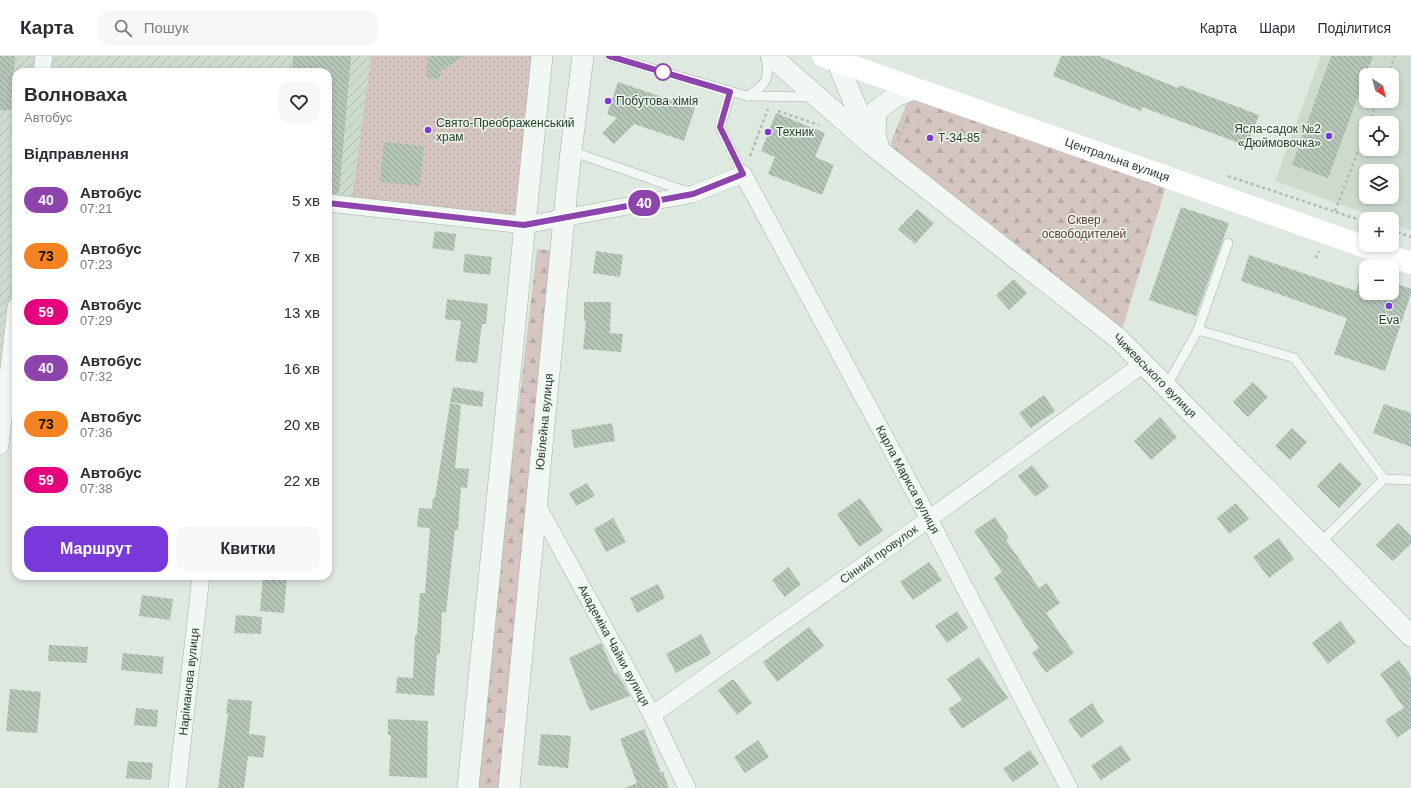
<!DOCTYPE html>
<html lang="uk">
<meta charset="utf-8">
<style>
:root{--surface:#fff;--page:#f7f7f7;--text:#2b2b33;--muted:#7c7c81;--line:#e1e1e2;--accent:#7838da}
body{margin:0;font-family:Helvetica,sans-serif;background:var(--page);color:var(--text);height:100vh;display:flex;flex-direction:column;font-size:15px;white-space:nowrap}
*{box-sizing:border-box;margin:0}
p{font-size:13px;color:var(--muted)}
.icon{flex:none;width:22px;height:22px;fill:none;stroke:currentColor;stroke-width:2;stroke-linecap:round;stroke-linejoin:round}
.map{position:relative;flex:1;overflow:hidden}
.side{position:absolute;left:12px;top:12px;width:320px;height:512px;display:flex;flex-direction:column;background:var(--surface);border-radius:12px;box-shadow:0 2px 6px #0003}
.side>*{flex:none}
.badge{padding:0 8px;border-radius:13px;font-size:14px;line-height:26px}
.needle{width:26px;rotate:144deg}
.fabs{position:absolute;left:1359px;top:12px;display:grid;gap:8px}
.fabs a{display:grid;place-items:center;width:40px;height:40px;border-radius:8px;background:var(--surface);box-shadow:0 2px 6px #0003;font-size:20px}
.map>.badge{position:absolute;translate:-50% -50%;box-shadow:0 0 0 2px #fff}
h2{padding:0 12px;font-size:15px;line-height:36px}
.round{display:grid;place-items:center;flex:none;width:42px;height:42px;border-radius:12px;background:var(--page)}
.head{display:flex;align-items:center;justify-content:space-between;height:68px;padding:0 12px}
h1{font-size:19px;font-weight:700;line-height:30px}
.cta{display:flex;gap:8px;margin-top:auto;padding:8px 12px}
.cta a{flex:1;height:46px;border-radius:12px;background:var(--accent);color:#fff;font-size:16px;font-weight:700;line-height:46px;text-align:center}
.cta a+a{background:var(--page);color:var(--text)}
ul{padding:0;list-style:none}
li{display:flex;align-items:center;gap:12px;height:56px;padding:0 12px}
li div{flex:1}
li b{display:block;font-size:15px}
li em{font-style:normal}
li .badge{min-width:44px;font-weight:700;text-align:center}
header{display:flex;align-items:center;gap:24px;box-sizing:border-box;height:56px;padding:0 20px;background:var(--surface);border-bottom:1px solid var(--line)}
header strong{font-size:19px}
nav{display:flex;gap:22px;margin-inline-start:auto;font-size:14px}
.search{width:280px;height:36px;background:var(--page);display:flex;align-items:center;gap:10px;box-sizing:border-box;padding:0 14px;border-radius:12px;color:var(--muted);font-size:15px}
.map>svg:first-child{display:block}
</style>
<header>
<strong>Карта</strong>
<div class="search"><svg class="icon" aria-label="search" viewBox="0 0 24 24"><circle cx="10" cy="10" r="6"/><path d="M15 15l6 6"/></svg>Пошук</div>
<nav><a>Карта</a><a>Шари</a><a>Поділитися</a></nav>
</header>
<div class="map">
<svg width="1411" height="732" viewBox="0 0 1411 732">
<defs>
<pattern id="industrial-furrows" width="10" height="10" patternUnits="userSpaceOnUse"><rect width="10" height="10" fill="#ccdbce"/><path d="M-1 1l2-2M0 10L10 0M9 11l2-2" fill="none" stroke="#afbdb1"/></pattern>
<pattern id="grass-dots" width="8" height="8" patternUnits="userSpaceOnUse"><rect width="8" height="8" fill="#d4c5bf"/><path d="M2 2h.1M6 6h.1" fill="none" stroke="#b6aaa4" stroke-width="1.8" stroke-linecap="round"/></pattern>
<pattern id="forest-firs" width="22" height="20" patternUnits="userSpaceOnUse"><rect width="22" height="20" fill="#d4c5bf"/><path d="M5 1l3.5 6h-7zM16 11l3.5 6h-7z" fill="#b6aaa4"/></pattern>
<pattern id="building-back-hatch" width="6" height="6" patternUnits="userSpaceOnUse"><rect width="6" height="6" fill="#b5c6b8"/><path d="M-1 5l2 2M0 0l6 6M5-1l2 2" fill="none" stroke="#93a296"/></pattern>
</defs>
<rect width="100%" height="100%" fill="#dee9e0"/>
<path fill="#ccdbce" fill-rule="evenodd" d="M1321 0H1411V174L1392 167V163H1381L1275 125ZM1366 19H1392V45H1366ZM1366 67H1392V93H1366ZM1366 115H1392V141H1366Z"/>
<polygon fill="url(#industrial-furrows)" points="0,0 371,0 351,150 328,147 328,16 16,16 16,251 0,390"/>
<polygon fill="url(#grass-dots)" points="371,0 532,0 516,168 351,150"/>
<g fill="url(#forest-firs)">
<polygon points="917,42 1166,130 1119,283 892,94 891,86 907,47"/>
<polygon points="537,193 562,196 503,732 474,732"/>
</g>
<g fill="url(#building-back-hatch)">
<polygon points="0,0 15,0 11,54 0,54"/>
<polygon points="293,0 351,0 339,138 328,137 328,16 292,16"/>
<polygon points="428,0 464,0 441,15 439,23 427,22"/>
<polygon points="1061,0 1099,0 1178,32 1179,29 1259,59 1247,90 1142,51 1141,55 1053,20"/>
<polygon points="1331,0 1373,0 1328,122 1292,109"/>
<polygon points="618,26 695,52 684,85 634,68 614,88 602,77 617,62 607,58"/>
<polygon points="776,57 825,77 815,101 834,109 822,139 768,118 775,101 761,95"/>
<polygon points="384,86 424,90 420,130 380,126"/>
<polygon points="1181,151 1229,167 1196,260 1149,244"/>
<polygon points="917,153 934,167 915,188 898,173"/>
<polygon points="435,175 456,178 454,195 432,192"/>
<polygon points="596,195 623,199 620,221 593,217"/>
<polygon points="465,198 492,201 490,219 463,216"/>
<polygon points="1249,199 1356,235 1362,216 1366,218 1366,237 1392,237 1392,226 1411,233 1411,238 1385,315 1334,298 1347,262 1241,225"/>
<polygon points="1014,223 1027,237 1009,254 996,239"/>
<polygon points="447,243 488,248 486,268 482,268 477,307 455,305 461,265 445,263"/>
<polygon points="584,246 611,246 610,277 623,278 621,296 583,293 586,265 584,265"/>
<polygon points="1253,326 1268,341 1248,361 1233,346"/>
<polygon points="453,331 484,336 482,351 450,346"/>
<polygon points="1044,339 1055,355 1031,372 1019,357"/>
<polygon points="450,347 461,349 455,412 469,413 467,432 461,431 458,474 455,474 446,557 442,556 440,598 437,598 434,640 396,637 397,621 413,622 415,579 417,579 420,537 425,537 430,472 417,471 419,452 432,453 433,442 435,442"/>
<polygon points="1384,348 1411,357 1411,391 1373,377"/>
<polygon points="1160,361 1177,381 1151,404 1134,385"/>
<polygon points="612,367 615,385 574,392 571,374"/>
<polygon points="1292,372 1307,386 1290,404 1275,390"/>
<polygon points="1340,406 1362,428 1339,452 1317,430"/>
<polygon points="1032,409 1049,431 1035,441 1018,420"/>
<polygon points="587,427 595,440 576,450 569,437"/>
<polygon points="860,442 883,475 859,491 837,458"/>
<polygon points="1236,447 1249,463 1229,478 1217,462"/>
<polygon points="995,461 1009,482 1006,484 1039,532 1047,527 1060,547 1046,557 1074,597 1046,617 1032,597 1039,592 994,522 1002,516 974,475"/>
<polygon points="613,462 626,486 606,496 594,473"/>
<polygon points="1398,467 1411,480 1411,488 1393,505 1376,489"/>
<polygon points="1279,482 1294,503 1269,522 1253,501"/>
<polygon points="929,506 942,524 913,544 900,526"/>
<polygon points="788,511 801,528 785,541 772,524"/>
<polygon points="263,520 287,520 284,557 260,555"/>
<polygon points="658,528 665,542 637,557 630,542"/>
<polygon points="142,539 173,543 170,564 139,560"/>
<polygon points="957,555 968,572 947,587 935,570"/>
<polygon points="236,559 262,561 261,578 234,577"/>
<polygon points="1340,565 1356,586 1328,608 1312,587"/>
<polygon points="809,571 824,590 777,626 763,606"/>
<polygon points="701,578 711,598 676,617 666,598"/>
<polygon points="601,587 615,618 617,617 630,640 590,655 569,602"/>
<polygon points="49,589 88,591 87,607 48,605"/>
<polygon points="123,597 164,601 162,618 121,614"/>
<polygon points="979,601 1008,642 962,673 948,653 962,644 947,623"/>
<polygon points="1399,604 1411,620 1411,672 1397,682 1385,664 1404,652 1380,618"/>
<polygon points="733,623 752,647 737,659 718,634"/>
<polygon points="10,633 41,636 37,677 6,675"/>
<polygon points="228,643 252,645 249,678 266,680 263,702 248,700 244,732 218,732 228,658 226,658"/>
<polygon points="1092,647 1104,666 1081,682 1068,664"/>
<polygon points="136,652 158,654 157,671 134,669"/>
<polygon points="388,663 428,665 427,722 389,720 391,679 388,679"/>
<polygon points="644,673 661,717 663,716 669,732 625,732 637,727 620,683"/>
<polygon points="541,678 571,680 568,712 538,709"/>
<polygon points="758,684 769,701 745,717 734,701"/>
<polygon points="1121,689 1131,704 1101,724 1091,710"/>
<polygon points="1030,694 1039,708 1013,726 1003,713"/>
<polygon points="128,705 153,707 151,724 126,722"/>
</g>
<g fill="none" stroke-linecap="round" stroke-linejoin="round">
<g stroke="#a3b3a6" stroke-width="10">
<g id="service">
<polyline points="609,0 747,40 814,41"/>
<polyline points="731,36 720,71 743,118"/>
<path d="M747 40C767 28 770 24 766 0"/>
<polyline points="571,95 688,136"/>
<polyline points="1198,274 1228,187"/>
<polyline points="1166,331 1198,274 1294,302 1384,423 1320,487"/>
<polyline points="1384,423 1411,424"/>
</g>
</g>
<g stroke="#a3b3a6" stroke-width="18">
<g id="minor">
<polyline points="42,16 44,0"/>
<path id="s1" d="M328 147 525 169 693 138 743 118 929 463 1069 732"/>
<polyline points="0,390 16,251"/>
<path id="s2" d="M537 449 652 659 687 732"/>
<path id="s3" d="M652 659 929 463 1143 308"/>
<path id="s4" d="M177 732 201 520"/>
</g>
</g>
<g stroke="#a3b3a6" stroke-width="22">
<g id="tertiary">
<path id="s5" d="M771 0 872 89 1119 283 1411 580"/>
<polyline points="837,5 870,85"/>
<polyline points="878,89 875,78 876,55 896,40 916,32"/>
<polyline points="468,732 542,0"/>
<path id="s6" d="M509 732 564 162 571 95 583 0"/>
</g>
</g>
<g stroke="#b0bdb2" stroke-width="2.5" stroke-dasharray="3 3" stroke-linecap="butt">
<polyline points="1388,19 1395,0"/>
<polyline points="778,55 819,69"/>
<polyline points="1369,67 1377,45"/>
<polyline points="898,84 910,56"/>
<polyline points="750,100 768,53"/>
<polyline points="1228,120 1366,166"/>
<polyline points="1335,155 1366,74"/>
<polyline points="1392,174 1411,181"/>
<polyline points="1316,202 1319,195"/>
</g>
<use href="#service" stroke="#f1f7f2" stroke-width="9"/>
<use href="#minor" stroke="#f1f7f2" stroke-width="17"/>
<use href="#tertiary" stroke="#f1f7f2" stroke-width="21"/>
<path stroke="#fff" stroke-width="22" id="s7" d="M823 0 1411 207"/>
</g>
<g fill="none" stroke-linecap="round" stroke-linejoin="round">
<g stroke="#fff" stroke-width="9">
<polyline id="line" points="328,147 524,169 693,138 743,118 720,71 730,36 609,0"/>
</g>
<use href="#line" stroke="#8e44ad" stroke-width="6"/>
</g>
<circle fill="#fff" stroke="#8e44ad" stroke-width="2" cx="663" cy="16" r="8"/>
<g fill="#7838da" stroke="#eef6ef" stroke-width="1.5">
<circle cx="608" cy="45" r="4"/>
<circle cx="428" cy="74" r="4"/>
<circle cx="768" cy="76" r="4"/>
<circle cx="1329" cy="80" r="4"/>
<circle cx="930" cy="82" r="4"/>
<circle cx="1389" cy="250" r="4"/>
</g>
<g text-anchor="middle" dominant-baseline="central" stroke-width="3" stroke-linejoin="round" paint-order="stroke">
<g font-size="12" fill="#26412b" stroke="#eef6ef" text-anchor="start">
<text x="616" y="45">Побутова хімія</text>
<text x="436" y="67">Свято-Преображенський<tspan x="436" dy="14">храм</tspan></text>
<text x="1321" y="73" text-anchor="end">Ясла-садок №2<tspan x="1321" dy="14">«Дюймовочка»</tspan></text>
<text x="776" y="76">Техник</text>
<text x="938" y="82">Т-34-85</text>
<text x="1389" y="264" text-anchor="middle">Eva</text>
</g>
<g font-size="12" fill="#26412b" stroke="#eef6ef">
<text stroke="none"><textPath href="#s7" startOffset="312">Центральна вулиця</textPath></text>
<text stroke="none"><textPath href="#s5" startOffset="500">Чижевського вулиця</textPath></text>
<text stroke="none"><textPath href="#s6" startOffset="368">Ювілейна вулиця</textPath></text>
<text stroke="none"><textPath href="#s1" startOffset="770">Карла Маркса вулиця</textPath></text>
<text stroke="none"><textPath href="#s3" startOffset="278">Сінний провулок</textPath></text>
<text stroke="none"><textPath href="#s2" startOffset="160">Академіка Чайки вулиця</textPath></text>
<text stroke="none"><textPath href="#s4" startOffset="107">Наріманова вулиця</textPath></text>
</g>
<g font-size="12" fill="#5e4232" stroke="#eef6ef">
<text x="1084" y="164">Сквер<tspan x="1084" dy="14">освободителей</tspan></text>
</g>
</g>
</svg>
<div class="fabs">
<a><svg class="needle" viewBox="-14 -14 28 28"><path d="M0-13l5 13h-10z" fill="#e53935"/><path d="M0 13l5-13h-10z" fill="#7c7c81"/></svg></a>
<a><svg class="icon" aria-label="locate" viewBox="0 0 24 24"><circle cx="12" cy="12" r="6"/><path d="M12 2v4M12 18v4M2 12h4M18 12h4"/></svg></a>
<a><svg class="icon" aria-label="layers" viewBox="0 0 24 24"><path d="M12 4l9 5-9 5-9-5zM3 14l9 5 9-5"/></svg></a>
<a>+</a>
<a>−</a>
</div>
<b class="badge" style="left:644px;top:147px;background:#8e44ad;color:#fff">40</b>
<section class="side">
<div class="head"><div><h1>Волноваха</h1><p>Автобус</p></div><a class="round"><svg class="icon" aria-label="heart" viewBox="0 0 24 24"><path d="M12 20l-8-8c-3-5 5-10 8-4 3-6 11-1 8 4z"/></svg></a></div>
<h2>Відправлення</h2>
<ul>
<li><span class="badge" style="background:#8e44ad;color:#fff">40</span><div><b>Автобус</b><p>07:21</p></div><em>5 хв</em></li>
<li><span class="badge" style="background:#f58220;color:#111">73</span><div><b>Автобус</b><p>07:23</p></div><em>7 хв</em></li>
<li><span class="badge" style="background:#e6007e;color:#fff">59</span><div><b>Автобус</b><p>07:29</p></div><em>13 хв</em></li>
<li><span class="badge" style="background:#8e44ad;color:#fff">40</span><div><b>Автобус</b><p>07:32</p></div><em>16 хв</em></li>
<li><span class="badge" style="background:#f58220;color:#111">73</span><div><b>Автобус</b><p>07:36</p></div><em>20 хв</em></li>
<li><span class="badge" style="background:#e6007e;color:#fff">59</span><div><b>Автобус</b><p>07:38</p></div><em>22 хв</em></li>
</ul>
<div class="cta"><a>Маршрут</a><a>Квитки</a></div>
</section>
</div>
